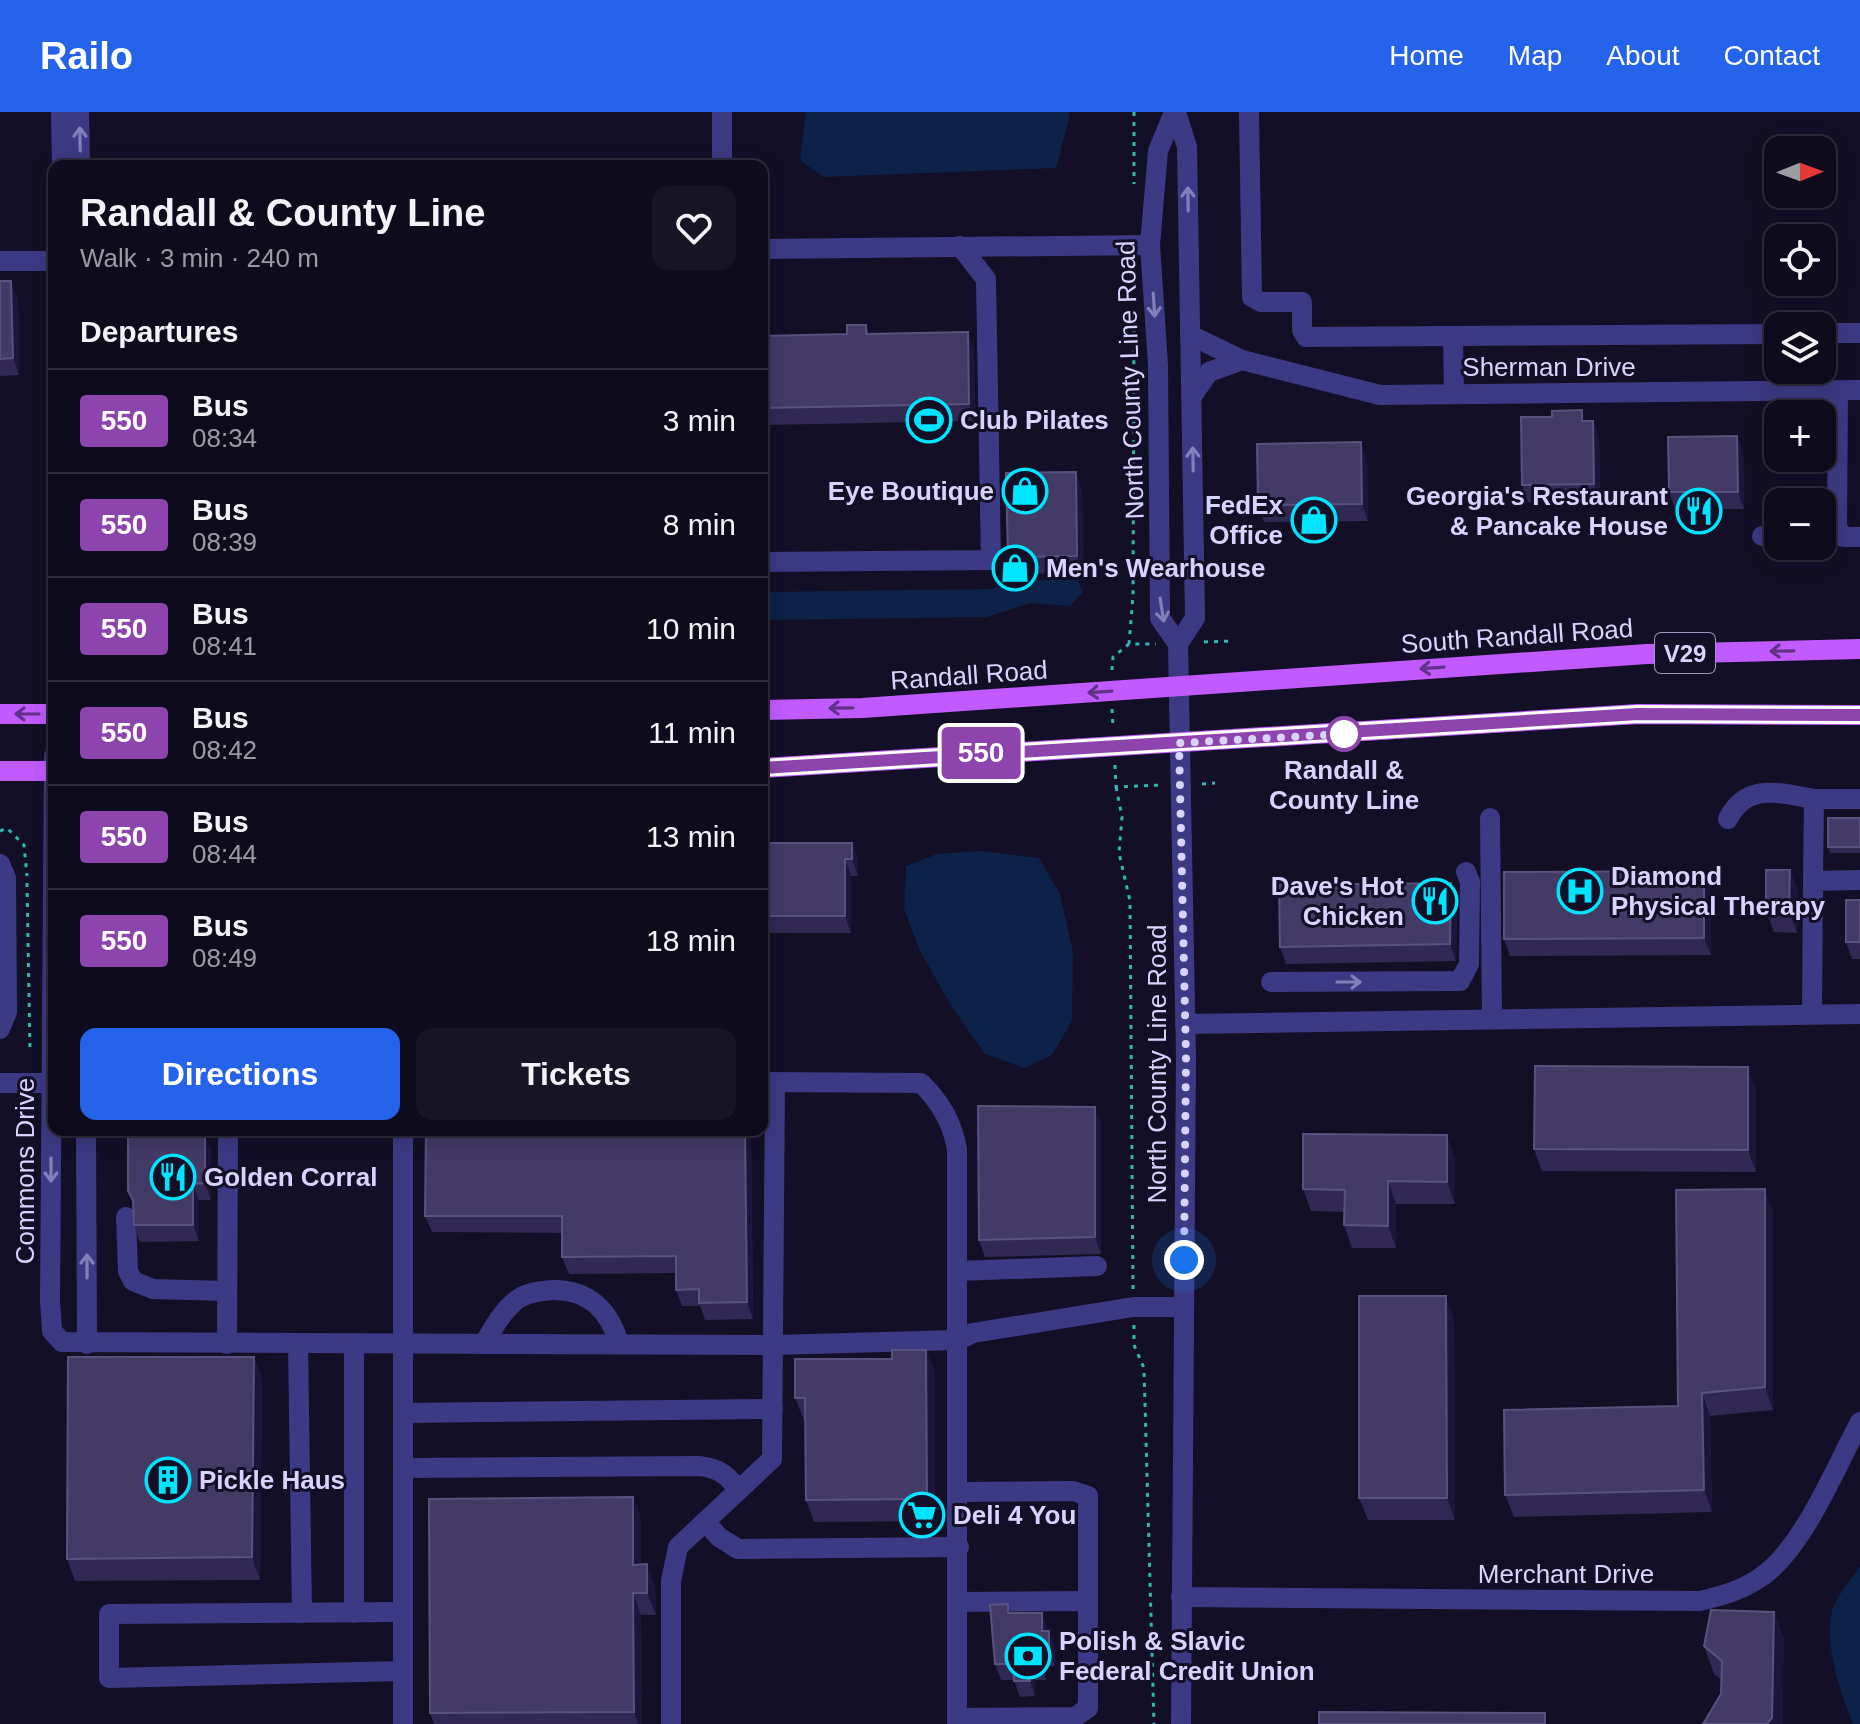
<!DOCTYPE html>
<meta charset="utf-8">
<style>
:root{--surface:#0e0b1c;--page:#171425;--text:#f1f3f6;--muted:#9b9ba3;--line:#2e2b3b;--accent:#2563eb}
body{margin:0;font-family:Arial,sans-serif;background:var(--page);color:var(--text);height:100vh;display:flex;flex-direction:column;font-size:30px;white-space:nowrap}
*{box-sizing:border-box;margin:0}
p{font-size:26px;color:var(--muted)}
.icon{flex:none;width:44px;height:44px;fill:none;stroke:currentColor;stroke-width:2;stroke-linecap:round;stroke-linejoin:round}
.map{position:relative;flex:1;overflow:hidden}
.sheet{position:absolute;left:48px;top:48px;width:720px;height:976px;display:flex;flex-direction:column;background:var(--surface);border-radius:16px;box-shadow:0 4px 20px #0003,0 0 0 2px var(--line)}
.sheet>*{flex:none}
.badge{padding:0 16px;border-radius:6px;font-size:28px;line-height:52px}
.needle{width:52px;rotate:89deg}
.tools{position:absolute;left:1764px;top:24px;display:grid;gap:16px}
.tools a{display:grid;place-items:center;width:72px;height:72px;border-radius:16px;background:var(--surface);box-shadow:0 4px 20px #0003,0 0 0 2px var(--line);font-size:40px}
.you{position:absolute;width:40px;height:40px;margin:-20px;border:6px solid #fff;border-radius:50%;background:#1a73e8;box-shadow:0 0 0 12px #1a73e833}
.map>.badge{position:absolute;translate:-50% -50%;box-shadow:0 0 0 4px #fff}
h2{padding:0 32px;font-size:30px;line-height:72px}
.round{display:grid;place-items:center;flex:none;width:84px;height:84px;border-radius:16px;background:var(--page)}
.overview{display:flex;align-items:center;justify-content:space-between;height:136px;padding:0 32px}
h1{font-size:38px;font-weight:800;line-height:60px}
.primary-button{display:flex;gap:16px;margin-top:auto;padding:16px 32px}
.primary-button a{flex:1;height:92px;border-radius:16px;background:var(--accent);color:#fff;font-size:32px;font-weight:800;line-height:92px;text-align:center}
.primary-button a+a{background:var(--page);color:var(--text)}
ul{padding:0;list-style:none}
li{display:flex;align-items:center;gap:24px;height:104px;padding:0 32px;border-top:2px solid var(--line)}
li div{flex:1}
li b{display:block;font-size:30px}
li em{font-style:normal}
li .badge{min-width:88px;font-weight:700;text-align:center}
header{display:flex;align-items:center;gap:48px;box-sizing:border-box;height:112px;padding:0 40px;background:var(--accent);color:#fff}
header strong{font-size:38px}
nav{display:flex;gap:44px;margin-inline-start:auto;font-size:28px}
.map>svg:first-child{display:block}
</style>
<header>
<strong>Railo</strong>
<nav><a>Home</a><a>Map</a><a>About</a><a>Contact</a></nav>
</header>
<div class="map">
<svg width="1860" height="1612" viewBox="0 0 1860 1612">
<rect width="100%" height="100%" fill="#130f26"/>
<g fill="#0c2248">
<polygon points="806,0 1068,0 1070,3 1056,56 823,65 800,48"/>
<polygon points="1010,468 1078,468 1083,480 1070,494 1030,491 987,505 762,508 762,480 992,477"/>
<polygon points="981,739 1039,746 1060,782 1073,840 1072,909 1052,943 1024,956 985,942 952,895 920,839 904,797 906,754 937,742"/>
<path d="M1860 1454V1612H1853C1841 1582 1822 1528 1833 1496 1838 1482 1852 1467 1860 1454Z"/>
</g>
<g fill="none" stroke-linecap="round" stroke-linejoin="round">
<g stroke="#2fb8b0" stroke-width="3" stroke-dasharray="4 6" stroke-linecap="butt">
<polyline points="1134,0 1134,72"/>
<polyline points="1204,530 1232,529"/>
<polyline points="1129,532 1133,484 1134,212"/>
<polyline points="1112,558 1113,545 1129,532 1156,532"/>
<polyline points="1112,597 1113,614"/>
<polyline points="1115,653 1116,675 1162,673"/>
<polyline points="1202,672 1215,671"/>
<polyline points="1116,675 1122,705 1119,741 1130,789 1133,1177"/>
<polyline points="0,719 7,716 24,733 27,764"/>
<polyline points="27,771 30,939"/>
<polyline points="1134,1213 1134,1233 1144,1256 1154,1612"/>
</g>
<g stroke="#3d3a85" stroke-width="20">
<polyline points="61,0 62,54"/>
<polyline points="79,0 80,54"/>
<polyline points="722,0 722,54"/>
<polyline points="1174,0 1158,39 1150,133 1158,253 1160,506 1178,532"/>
<polyline points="1176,0 1187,35 1195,506 1178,532 1186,945 1181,1612"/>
<polyline points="1249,0 1252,185 1261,190 1302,190 1302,218 1306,225 1778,222"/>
<polyline points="762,137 1150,133"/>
<polyline points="0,149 54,149"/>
<polyline points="1822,221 1860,221"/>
<polyline points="1190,223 1242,248 1380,283 1860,278"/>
<polyline points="1453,225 1454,282"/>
<polyline points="1838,279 1837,416 1844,425 1860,425"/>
<polyline points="1192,284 1209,260 1242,248"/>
<polyline points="1762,424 1778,424"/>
<polyline points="762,450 991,448 986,167 960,134"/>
<polyline points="54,644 50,1189 52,1219 62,1230 774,1233 957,1228 973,1221 1133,1195 1183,1195"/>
<polyline points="1490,706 1492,906"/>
<path d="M1728 707C1747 670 1779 681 1814 687"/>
<polyline points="0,752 6,766 7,900 0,917"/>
<polyline points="1813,769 1814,687 1860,687"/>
<polyline points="1271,870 1460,869 1469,852 1470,770 1466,760"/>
<polyline points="1812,902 1813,769 1860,768"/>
<polyline points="1185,912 1860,902"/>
<path d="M762 970 921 971C941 991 952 1010 957 1037V1612"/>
<polyline points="0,971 51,971"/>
<polyline points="86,1018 87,1232"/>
<polyline points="403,1018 403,1612"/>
<polyline points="126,1105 128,1159 133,1169 153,1177 227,1179"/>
<polyline points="959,1159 1097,1154"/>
<polyline points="354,1231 354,1501"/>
<polyline points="227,1232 228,1018"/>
<polyline points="298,1232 302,1501"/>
<path d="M484 1232C493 1216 503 1198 518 1187 528 1180 542 1179 554 1178 589 1178 610 1199 619 1232"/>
<polyline points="404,1301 773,1297"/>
<path d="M404 1356 699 1354C719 1356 727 1363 739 1378"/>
<polyline points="705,1410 719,1425 738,1437 959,1435"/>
<path d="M1181 1485 1700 1489C1721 1484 1740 1479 1758 1467 1802 1440 1835 1356 1860 1310"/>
<polyline points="958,1490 1088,1489"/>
<polyline points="403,1559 109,1566 109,1502 403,1500"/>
<polyline points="957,1606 1075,1605 1088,1596 1088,1384 1073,1379 959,1380"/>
<polyline points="671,1612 671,1469 678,1435 772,1347 775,970"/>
</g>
<g stroke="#c25bff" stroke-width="20">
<polyline points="762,598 862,596 1647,542 1860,537"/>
<polyline points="0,602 54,602"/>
<polyline points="762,656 1638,602 1860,603"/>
<polyline points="0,659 54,659"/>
</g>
</g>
<g fill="#312854">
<polygon points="0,169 18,186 19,263 0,264"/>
<polygon points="866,213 869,222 974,237 975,309 762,313 762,224 847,222"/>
<polygon points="1586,309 1593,309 1599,326 1600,389 1528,390 1522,373"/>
<polygon points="1737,324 1743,341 1744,397 1675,397 1669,380"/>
<polygon points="1367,347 1368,409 1264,410 1258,393"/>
<polygon points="1082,377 1083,461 1014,462 1008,445"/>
<polygon points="1860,706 1860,741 1830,741 1828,735"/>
<polygon points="762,731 852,731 858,748 858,764 851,764 851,821 762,821"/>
<polygon points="1790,758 1798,781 1797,821 1774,820 1766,798"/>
<polygon points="1451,771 1457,788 1456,849 1286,852 1280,835"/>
<polygon points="1710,776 1711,843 1510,844 1504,827"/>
<polygon points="1860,788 1860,847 1852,847 1846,830"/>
<polygon points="1756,977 1756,1060 1542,1059 1534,1037"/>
<polygon points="1101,1012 1101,1142 985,1145 979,1128"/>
<polygon points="751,1023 753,1207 705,1208 700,1194 682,1194 676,1178 676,1161 569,1162 562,1145 562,1121 432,1120 425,1104"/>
<polygon points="199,1024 205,1024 211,1041 211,1088 199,1088 199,1129 140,1130 134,1113 133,1092 128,1079"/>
<polygon points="1455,1046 1455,1092 1396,1092 1396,1136 1352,1136 1344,1113 1344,1100 1311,1099 1303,1077"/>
<polygon points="1773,1100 1773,1298 1710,1304 1712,1400 1514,1405 1505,1383 1678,1294"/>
<polygon points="1454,1206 1455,1408 1368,1408 1359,1386"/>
<polygon points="254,1245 262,1267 260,1468 75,1469 67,1447"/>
<polygon points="892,1247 935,1260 935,1409 814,1410 806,1388 805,1308 804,1308 795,1286"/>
<polygon points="633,1385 641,1408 641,1452 655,1475 656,1503 641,1503 642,1612 434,1612 430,1601"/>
<polygon points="1008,1492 1011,1501 1048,1517 1055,1535 1055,1554 1046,1554 1046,1568 1035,1568 1035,1584 1020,1585 1014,1568 1001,1568 995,1552"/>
<polygon points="1774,1500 1784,1528 1721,1582 1722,1568 1714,1562 1704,1534"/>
</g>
<g fill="#1d163a">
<polygon points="11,169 18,186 19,263 13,246"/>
<polygon points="968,220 974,237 975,309 969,292"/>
<polygon points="1593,309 1599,326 1600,389 1594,372"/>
<polygon points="1737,324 1743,341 1744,397 1738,380"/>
<polygon points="1361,330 1367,347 1368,409 1362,392"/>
<polygon points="1076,360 1082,377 1083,461 1077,444"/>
<polygon points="852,731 858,748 858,764 852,747"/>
<polygon points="845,747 851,764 851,821 845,804"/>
<polygon points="1790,758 1798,781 1797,821 1789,798"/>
<polygon points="1704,759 1710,776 1711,843 1704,826"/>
<polygon points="1451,771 1457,788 1456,849 1450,832"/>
<polygon points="1748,955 1756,977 1756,1060 1748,1038"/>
<polygon points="1095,995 1101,1012 1101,1142 1095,1125"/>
<polygon points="193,1018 199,1018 199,1041 193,1024"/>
<polygon points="745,1018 749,1018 751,1023 753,1207 747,1190"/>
<polygon points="1447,1023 1455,1046 1455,1092 1447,1070"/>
<polygon points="205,1024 211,1041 211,1088 205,1071"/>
<polygon points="1388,1069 1396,1092 1396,1136 1388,1114"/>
<polygon points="193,1072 199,1088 199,1129 193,1113"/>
<polygon points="1765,1077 1773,1100 1773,1298 1765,1275"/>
<polygon points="1446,1184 1454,1206 1455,1408 1447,1386"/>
<polygon points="926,1238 935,1260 935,1409 927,1387"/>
<polygon points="254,1245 262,1267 260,1468 252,1445"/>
<polygon points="1702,1281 1710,1304 1712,1400 1704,1378"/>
<polygon points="633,1385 641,1408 641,1475 633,1453"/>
<polygon points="647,1452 655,1475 656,1503 647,1481"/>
<polygon points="633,1481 641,1503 642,1612 638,1612 634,1600"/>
<polygon points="1774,1500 1784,1528 1783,1612 1767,1612"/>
<polygon points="1042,1501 1048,1517 1048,1535 1042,1519"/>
<polygon points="1049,1519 1055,1535 1055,1554 1049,1538"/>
<polygon points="1040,1538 1046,1554 1046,1568 1040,1552"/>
<polygon points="1029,1552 1035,1568 1035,1584 1030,1569"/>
</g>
<g fill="#433a66" stroke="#5a527e" stroke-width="2">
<polygon points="0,169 11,169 13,246 0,247"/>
<polygon points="847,213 866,213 866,222 968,220 969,292 762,296 762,224 847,222"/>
<polygon points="1582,298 1582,309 1593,309 1594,372 1522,373 1521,305 1552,305 1552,299"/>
<polygon points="1737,324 1738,380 1669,380 1668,325"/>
<polygon points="1361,330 1362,392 1258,393 1257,332"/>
<polygon points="1076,360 1077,444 1008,445 1006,361"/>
<rect x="1828" y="706" width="32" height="29"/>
<polygon points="762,731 852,731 852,747 845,747 845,804 762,804"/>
<polygon points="1766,758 1790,758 1789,798 1766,798"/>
<polygon points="1704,759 1704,826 1504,827 1504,760"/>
<polygon points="1451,771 1450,832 1280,835 1279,773"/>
<rect x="1846" y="788" width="14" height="42"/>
<polygon points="1535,954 1748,955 1748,1038 1534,1037"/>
<polygon points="978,994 1095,995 1095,1125 979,1128"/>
<polygon points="128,1018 193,1018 193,1024 205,1024 205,1071 193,1072 193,1113 134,1113 133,1088 128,1079"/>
<polygon points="426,1018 745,1018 747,1190 699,1191 699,1177 676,1178 676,1144 562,1145 562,1104 425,1104"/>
<polygon points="1303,1022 1447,1023 1447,1070 1388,1069 1388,1114 1344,1113 1345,1078 1303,1077"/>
<polygon points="1765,1077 1765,1275 1702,1281 1704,1378 1505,1383 1504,1298 1678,1294 1676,1078"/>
<polygon points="1359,1184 1446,1184 1447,1386 1359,1386"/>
<polygon points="892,1238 926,1238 927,1387 806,1388 805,1286 795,1286 795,1247 892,1247"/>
<polygon points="68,1245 254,1245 252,1445 67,1447"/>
<polygon points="633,1385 633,1453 647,1452 647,1481 633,1481 634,1600 430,1601 429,1387"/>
<polygon points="1008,1492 1008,1501 1042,1501 1042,1519 1049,1519 1049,1538 1040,1538 1040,1552 1029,1552 1030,1569 1014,1569 1014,1552 995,1552 990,1493"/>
<polygon points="1711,1498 1774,1500 1772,1606 1767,1612 1703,1612 1721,1582 1722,1549 1704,1534"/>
<polygon points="1319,1600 1545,1601 1545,1612 1319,1612"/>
</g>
<defs><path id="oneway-shaft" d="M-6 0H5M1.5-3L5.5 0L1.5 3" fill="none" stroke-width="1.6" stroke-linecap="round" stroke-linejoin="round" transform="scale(2)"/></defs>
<g stroke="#837fbc">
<use href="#oneway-shaft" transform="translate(80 27) rotate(-91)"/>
<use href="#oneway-shaft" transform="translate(1188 87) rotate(-91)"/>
<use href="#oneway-shaft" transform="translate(1154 193) rotate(86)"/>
<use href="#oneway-shaft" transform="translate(1193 347) rotate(-91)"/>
<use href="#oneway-shaft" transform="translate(1162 498) rotate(81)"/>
<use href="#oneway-shaft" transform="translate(1349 870)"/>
<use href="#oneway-shaft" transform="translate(51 1058) rotate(90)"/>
<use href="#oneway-shaft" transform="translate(87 1154) rotate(-90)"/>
</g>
<g stroke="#623188">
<use href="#oneway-shaft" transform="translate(1782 539) rotate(179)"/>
<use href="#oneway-shaft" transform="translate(1432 556) rotate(176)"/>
<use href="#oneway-shaft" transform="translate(1100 580) rotate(176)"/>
<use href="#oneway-shaft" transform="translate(841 596) rotate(179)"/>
<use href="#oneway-shaft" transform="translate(27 602) rotate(180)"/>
</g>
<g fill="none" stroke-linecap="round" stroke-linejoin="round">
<g stroke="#fff" stroke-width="18">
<polyline id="line" points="762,656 1638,602 1860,603"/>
</g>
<use href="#line" stroke="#8e44ad" stroke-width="12"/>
<polyline stroke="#d9d4ff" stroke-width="8" stroke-dasharray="0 14.4" points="1184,1148 1186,945 1179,631 1344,622"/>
</g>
<defs>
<g id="stadium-ring" transform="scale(2.3)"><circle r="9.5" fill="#130f26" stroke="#00e5ff" stroke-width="1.5"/><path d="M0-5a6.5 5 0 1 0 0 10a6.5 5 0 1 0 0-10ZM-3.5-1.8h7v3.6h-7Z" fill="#00e5ff"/></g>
<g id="shop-ring" transform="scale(2.3)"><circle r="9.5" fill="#130f26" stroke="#00e5ff" stroke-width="1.5"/><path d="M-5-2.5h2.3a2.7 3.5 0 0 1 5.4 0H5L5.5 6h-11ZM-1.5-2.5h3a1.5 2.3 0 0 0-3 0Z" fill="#00e5ff"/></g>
<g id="restaurant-ring" transform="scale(2.3)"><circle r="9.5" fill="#130f26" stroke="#00e5ff" stroke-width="1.5"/><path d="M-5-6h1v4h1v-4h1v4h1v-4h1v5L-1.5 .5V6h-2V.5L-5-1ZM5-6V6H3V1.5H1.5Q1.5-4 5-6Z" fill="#00e5ff"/></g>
<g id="hospital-ring" transform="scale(2.3)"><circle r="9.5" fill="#130f26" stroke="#00e5ff" stroke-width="1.5"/><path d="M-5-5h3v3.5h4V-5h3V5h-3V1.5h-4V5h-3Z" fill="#00e5ff"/></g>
<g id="building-ring" transform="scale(2.3)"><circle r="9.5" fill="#130f26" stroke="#00e5ff" stroke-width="1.5"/><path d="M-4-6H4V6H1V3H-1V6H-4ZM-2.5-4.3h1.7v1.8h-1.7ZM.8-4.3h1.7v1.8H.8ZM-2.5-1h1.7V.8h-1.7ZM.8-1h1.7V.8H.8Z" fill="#00e5ff"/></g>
<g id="supermarket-ring" transform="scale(2.3)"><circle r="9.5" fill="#130f26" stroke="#00e5ff" stroke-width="1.5"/><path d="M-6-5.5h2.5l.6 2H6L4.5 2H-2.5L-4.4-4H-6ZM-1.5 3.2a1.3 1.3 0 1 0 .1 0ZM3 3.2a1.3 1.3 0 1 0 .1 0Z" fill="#00e5ff"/></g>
<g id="bank-ring" transform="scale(2.3)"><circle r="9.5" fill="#130f26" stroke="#00e5ff" stroke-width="1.5"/><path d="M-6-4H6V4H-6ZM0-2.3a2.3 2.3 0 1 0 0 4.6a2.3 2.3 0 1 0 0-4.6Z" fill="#00e5ff"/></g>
</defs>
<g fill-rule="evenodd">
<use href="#stadium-ring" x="929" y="308"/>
<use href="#shop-ring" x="1025" y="379"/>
<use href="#restaurant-ring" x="1699" y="399"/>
<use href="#shop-ring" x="1314" y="408"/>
<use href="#shop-ring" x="1015" y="456"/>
<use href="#hospital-ring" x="1580" y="779"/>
<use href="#restaurant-ring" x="1435" y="789"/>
<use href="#restaurant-ring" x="173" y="1065"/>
<use href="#building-ring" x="168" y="1368"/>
<use href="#supermarket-ring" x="922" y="1403"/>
<use href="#bank-ring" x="1028" y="1544"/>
</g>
<circle fill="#fff" stroke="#8e44ad" stroke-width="4" cx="1344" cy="622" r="16"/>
<g text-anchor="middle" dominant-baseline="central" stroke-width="6" stroke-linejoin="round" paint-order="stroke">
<rect fill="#130f26" stroke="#9e99be" stroke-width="2" x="1655" y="521" width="60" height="40" rx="6"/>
<g font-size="24" font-weight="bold" fill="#d9d4ff">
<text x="1685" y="541">V29</text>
</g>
<g font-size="26" fill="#d9d4ff" stroke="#130f26">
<text x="1549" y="255">Sherman Drive</text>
<text transform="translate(1130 268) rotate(-92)">North County Line Road</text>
<text transform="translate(1517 524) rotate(-4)">South Randall Road</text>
<text transform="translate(969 563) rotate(-4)">Randall Road</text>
<text transform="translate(1157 952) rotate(-90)">North County Line Road</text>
<text transform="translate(25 1059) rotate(-90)">Commons Drive</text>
<text x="1566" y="1462">Merchant Drive</text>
</g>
<g font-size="26" font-weight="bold" fill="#d9d4ff" stroke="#130f26" text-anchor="start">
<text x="960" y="308">Club Pilates</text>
<text x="994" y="379" text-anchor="end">Eye Boutique</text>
<text x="1668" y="384" text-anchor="end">Georgia's Restaurant<tspan x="1668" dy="30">&amp; Pancake House</tspan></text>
<text x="1283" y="393" text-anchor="end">FedEx<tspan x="1283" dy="30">Office</tspan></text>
<text x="1046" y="456">Men's Wearhouse</text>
<text x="1611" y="764">Diamond<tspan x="1611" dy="30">Physical Therapy</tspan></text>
<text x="1404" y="774" text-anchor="end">Dave's Hot<tspan x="1404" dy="30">Chicken</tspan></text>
<text x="204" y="1065">Golden Corral</text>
<text x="199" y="1368">Pickle Haus</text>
<text x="953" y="1403">Deli 4 You</text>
<text x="1059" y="1529">Polish &amp; Slavic<tspan x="1059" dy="30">Federal Credit Union</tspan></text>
</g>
<g font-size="26" font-weight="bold" fill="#d9d4ff" stroke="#130f26">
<text x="1344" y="658">Randall &amp;<tspan x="1344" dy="30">County Line</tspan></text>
</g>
</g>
</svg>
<div class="tools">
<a><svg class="needle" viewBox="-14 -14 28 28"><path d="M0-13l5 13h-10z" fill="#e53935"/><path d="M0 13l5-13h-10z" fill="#9b9ba3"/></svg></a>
<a><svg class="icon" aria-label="locate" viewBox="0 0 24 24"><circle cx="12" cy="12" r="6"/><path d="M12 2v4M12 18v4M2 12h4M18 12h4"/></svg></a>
<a><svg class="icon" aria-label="layers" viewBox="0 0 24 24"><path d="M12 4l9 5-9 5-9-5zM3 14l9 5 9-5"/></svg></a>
<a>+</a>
<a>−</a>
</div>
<div class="you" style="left:1184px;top:1148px"></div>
<b class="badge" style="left:981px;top:641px;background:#8e44ad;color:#fff">550</b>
<section class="sheet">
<div class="overview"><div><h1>Randall &amp; County Line</h1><p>Walk · 3 min · 240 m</p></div><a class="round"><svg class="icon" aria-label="heart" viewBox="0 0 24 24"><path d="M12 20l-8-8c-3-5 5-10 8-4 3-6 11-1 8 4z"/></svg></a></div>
<h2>Departures</h2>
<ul>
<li><span class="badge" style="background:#8e44ad;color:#fff">550</span><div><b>Bus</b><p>08:34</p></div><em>3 min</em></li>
<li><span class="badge" style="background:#8e44ad;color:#fff">550</span><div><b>Bus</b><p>08:39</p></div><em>8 min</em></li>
<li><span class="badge" style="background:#8e44ad;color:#fff">550</span><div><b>Bus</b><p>08:41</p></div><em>10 min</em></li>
<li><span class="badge" style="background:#8e44ad;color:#fff">550</span><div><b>Bus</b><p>08:42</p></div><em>11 min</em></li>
<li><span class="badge" style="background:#8e44ad;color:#fff">550</span><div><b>Bus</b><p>08:44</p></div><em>13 min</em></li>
<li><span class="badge" style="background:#8e44ad;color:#fff">550</span><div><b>Bus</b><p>08:49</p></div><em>18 min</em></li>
</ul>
<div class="primary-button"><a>Directions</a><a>Tickets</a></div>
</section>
</div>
